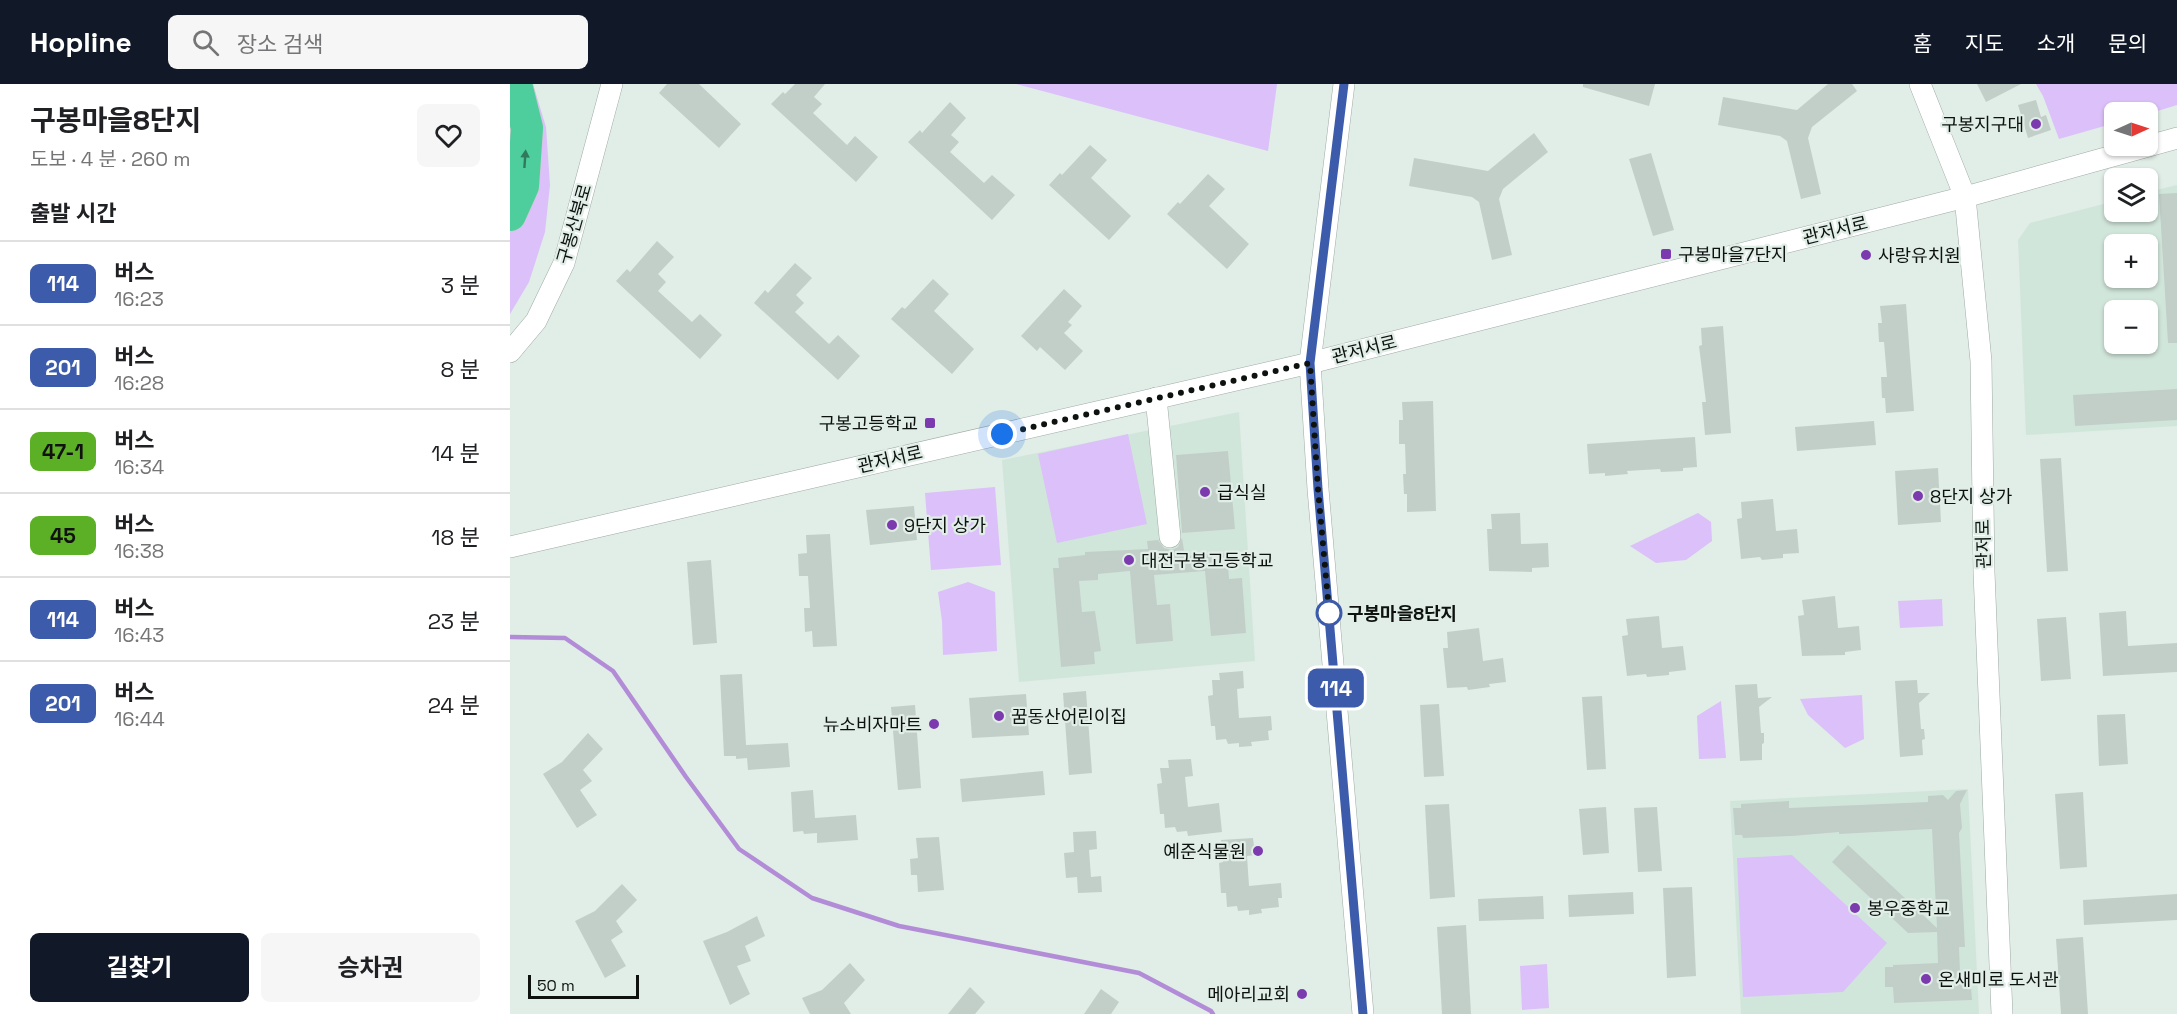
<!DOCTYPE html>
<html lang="ko">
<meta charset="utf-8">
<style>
:root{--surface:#fff;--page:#f6f6f6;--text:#202124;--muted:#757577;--line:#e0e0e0;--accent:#111827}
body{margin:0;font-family:"Space Grotesk","Noto Sans KR",sans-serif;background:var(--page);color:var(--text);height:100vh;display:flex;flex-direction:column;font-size:22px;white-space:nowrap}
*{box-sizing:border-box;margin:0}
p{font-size:20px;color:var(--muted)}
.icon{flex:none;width:33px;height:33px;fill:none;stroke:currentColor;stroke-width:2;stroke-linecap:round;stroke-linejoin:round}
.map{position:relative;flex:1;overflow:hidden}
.side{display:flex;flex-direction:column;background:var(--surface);width:510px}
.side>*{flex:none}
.badge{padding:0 12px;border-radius:9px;font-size:21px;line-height:39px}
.needle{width:39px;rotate:87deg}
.fabs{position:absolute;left:1594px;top:18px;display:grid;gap:12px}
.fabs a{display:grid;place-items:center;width:54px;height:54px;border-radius:9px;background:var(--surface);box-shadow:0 2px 4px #0004;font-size:30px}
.scale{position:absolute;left:18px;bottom:15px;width:111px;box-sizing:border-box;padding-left:6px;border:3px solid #0d120f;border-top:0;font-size:16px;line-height:21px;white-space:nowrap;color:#0d120f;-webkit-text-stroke:4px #e1ede7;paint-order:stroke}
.you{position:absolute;width:30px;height:30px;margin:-15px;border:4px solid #fff;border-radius:50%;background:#1a73e8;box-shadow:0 0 0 9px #1a73e833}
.map>.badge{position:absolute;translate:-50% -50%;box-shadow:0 0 0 3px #fff}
h2{padding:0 30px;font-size:22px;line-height:54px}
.round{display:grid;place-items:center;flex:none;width:63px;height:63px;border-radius:9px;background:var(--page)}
.head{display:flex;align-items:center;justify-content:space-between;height:102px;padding:0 30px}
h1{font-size:28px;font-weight:700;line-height:45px}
.primary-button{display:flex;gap:12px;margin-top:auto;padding:12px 30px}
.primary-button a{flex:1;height:69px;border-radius:9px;background:var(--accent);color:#fff;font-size:24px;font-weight:700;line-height:69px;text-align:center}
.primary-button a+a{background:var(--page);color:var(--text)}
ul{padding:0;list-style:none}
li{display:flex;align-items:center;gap:18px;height:84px;padding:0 30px;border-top:2px solid var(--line)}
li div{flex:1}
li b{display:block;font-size:22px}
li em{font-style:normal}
li .badge{min-width:66px;font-weight:700;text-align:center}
header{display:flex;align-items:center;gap:36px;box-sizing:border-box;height:84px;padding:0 30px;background:var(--accent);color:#fff}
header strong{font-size:28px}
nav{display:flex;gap:33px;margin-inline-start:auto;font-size:21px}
.search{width:420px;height:54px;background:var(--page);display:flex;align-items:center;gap:15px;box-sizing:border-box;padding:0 21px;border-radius:9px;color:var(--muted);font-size:22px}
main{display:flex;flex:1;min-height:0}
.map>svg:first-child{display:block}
</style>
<header>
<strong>Hopline</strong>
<div class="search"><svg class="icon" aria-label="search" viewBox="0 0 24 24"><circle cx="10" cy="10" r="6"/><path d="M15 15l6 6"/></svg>장소 검색</div>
<nav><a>홈</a><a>지도</a><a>소개</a><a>문의</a></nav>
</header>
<main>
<section class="side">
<div class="head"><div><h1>구봉마을8단지</h1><p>도보 · 4 분 · 260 m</p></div><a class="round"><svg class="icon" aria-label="heart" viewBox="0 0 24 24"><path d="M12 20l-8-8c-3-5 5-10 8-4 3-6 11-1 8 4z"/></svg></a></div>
<h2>출발 시간</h2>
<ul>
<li><span class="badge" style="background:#3d5bab;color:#fff">114</span><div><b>버스</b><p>16:23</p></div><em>3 분</em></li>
<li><span class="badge" style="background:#3d5bab;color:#fff">201</span><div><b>버스</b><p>16:28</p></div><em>8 분</em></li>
<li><span class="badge" style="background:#5bb025;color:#111">47-1</span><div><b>버스</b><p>16:34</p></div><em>14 분</em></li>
<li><span class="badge" style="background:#5bb025;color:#111">45</span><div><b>버스</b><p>16:38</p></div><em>18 분</em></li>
<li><span class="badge" style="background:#3d5bab;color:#fff">114</span><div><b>버스</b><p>16:43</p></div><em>23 분</em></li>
<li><span class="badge" style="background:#3d5bab;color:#fff">201</span><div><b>버스</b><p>16:44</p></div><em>24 분</em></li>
</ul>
<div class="primary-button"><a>길찾기</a><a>승차권</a></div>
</section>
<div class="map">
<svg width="1667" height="930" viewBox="0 0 1667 930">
<rect width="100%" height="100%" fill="#e1ede7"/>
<g fill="#d1e6db" fill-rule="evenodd">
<path d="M1667 101V342L1516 351 1508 156 1520 139 1605 117V128H1638V108ZM1605 160H1638V194H1605ZM1605 226H1638V260H1605Z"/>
<polygon points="729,328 745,577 509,598 492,376"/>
<polygon points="1458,705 1469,930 1231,930 1220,717"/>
</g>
<g fill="#dcc0f9">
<polygon points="12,0 23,0 36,43 40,101 35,148 19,198 0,230 0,148 18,110"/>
<polygon points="506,0 767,0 758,67"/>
<polygon points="1526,0 1667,0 1667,21 1638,30 1605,28 1605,39 1549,55 1533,12"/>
<polygon points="618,350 637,440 547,459 528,370"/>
<polygon points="485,403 491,481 421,486 415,409"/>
<polygon points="1188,429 1201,438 1202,457 1176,476 1146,479 1120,462"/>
<polygon points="458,498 485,508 487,567 433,571 432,537 428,508"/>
<polygon points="1432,515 1433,542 1390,544 1388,517"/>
<polygon points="1352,611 1354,655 1335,664 1298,631 1290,615"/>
<polygon points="1211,617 1216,674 1189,675 1187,632"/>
<polygon points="1282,771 1377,859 1333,908 1233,913 1227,774"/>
<polygon points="1037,880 1039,924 1012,926 1010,882"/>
</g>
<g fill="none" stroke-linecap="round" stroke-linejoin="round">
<polyline stroke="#b28cd7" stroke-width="4.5" points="0,553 55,554 103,587 176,693 229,765 302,814 389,842 629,889 701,927 703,930"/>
</g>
<g fill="#c2cfc9">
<polygon points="157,0 189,0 231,40 209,64 149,9"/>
<polygon points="285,0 315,0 304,13 312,20 303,29 337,61 345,52 368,73 346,98 261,20 273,8 275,10"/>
<polygon points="1073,0 1145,0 1139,22 1073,3"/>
<polygon points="1318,0 1342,0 1347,7 1302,43 1298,54 1311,110 1291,115 1277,57 1270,52 1208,41 1213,13 1287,26"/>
<polygon points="1467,0 1511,0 1476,18"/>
<polygon points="1526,16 1531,33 1536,31 1541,46 1518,54 1508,21"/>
<polygon points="440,18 456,34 441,51 449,58 440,68 474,99 482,91 505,111 482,136 398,58 410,46 412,49"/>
<polygon points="1024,49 1038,68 993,105 989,115 1002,171 982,176 969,118 962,113 899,102 904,74 978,87"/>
<polygon points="580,61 597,76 581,94 621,132 599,156 539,101 550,89 552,91"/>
<polygon points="1141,69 1164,146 1143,152 1119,75"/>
<polygon points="698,90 715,105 699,122 739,160 717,185 657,130 668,118 670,120"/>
<polygon points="1667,109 1667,259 1658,259 1649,110"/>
<polygon points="147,157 164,173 148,190 156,198 148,207 182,238 190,230 212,251 190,275 106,197 117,185 120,188"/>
<polygon points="285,179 302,194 286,211 294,219 285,228 319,260 328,251 350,272 328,296 244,219 255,206 258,209"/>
<polygon points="423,195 439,210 424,227 464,265 442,290 381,235 392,223 395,225"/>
<polygon points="554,205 572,222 558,238 562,241 554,249 573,267 555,286 530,263 527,267 511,252"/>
<polygon points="1396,220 1404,327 1376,329 1375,314 1372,314 1371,293 1377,293 1374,258 1369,258 1368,239 1372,239 1370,222"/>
<polygon points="1213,242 1221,349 1195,351 1192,318 1196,318 1189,262 1192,261 1191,244"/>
<polygon points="1667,305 1667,336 1565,342 1563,311"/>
<polygon points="923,317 926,427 897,428 897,410 894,410 893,390 896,390 895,360 889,360 889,336 893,336 892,318"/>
<polygon points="1364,337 1366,361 1287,367 1285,343"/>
<polygon points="1185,353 1187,383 1173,384 1173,387 1151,388 1150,385 1117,387 1118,390 1095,392 1095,389 1079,390 1077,360"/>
<polygon points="718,367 725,445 672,449 666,371"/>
<polygon points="1551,374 1558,487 1537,488 1530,375"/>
<polygon points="1428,384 1431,438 1388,441 1385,387"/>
<polygon points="1263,415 1266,447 1287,445 1289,469 1273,470 1273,474 1252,476 1250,473 1231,475 1227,435 1232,434 1231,418"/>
<polygon points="404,422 407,456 360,461 356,426"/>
<polygon points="1010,429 1011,460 1038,459 1039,483 1022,484 1022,488 979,487 977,445 982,445 981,430"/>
<polygon points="320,450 327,562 303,563 302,547 295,548 294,524 300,524 298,492 289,492 288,470 297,469 296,451"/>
<polygon points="672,454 675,472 717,469 719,495 732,494 736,549 701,552 695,487 644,491 647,521 660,520 663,557 626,560 620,487 588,490 588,496 569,497 572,528 585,527 591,567 584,568 585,580 551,583 543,484 549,484 548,474 575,471 575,468 638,465 637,457 648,456 654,464 662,466 668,463"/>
<polygon points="201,476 207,559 183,561 177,478"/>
<polygon points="1325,512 1328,544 1349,542 1351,566 1335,568 1335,571 1292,572 1288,532 1294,531 1292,516"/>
<polygon points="1616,527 1618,562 1667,559 1667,588 1593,592 1589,529"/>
<polygon points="1149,532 1152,564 1173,562 1176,586 1159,588 1159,591 1137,593 1136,590 1117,592 1112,552 1118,551 1116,535"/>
<polygon points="1556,533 1561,595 1531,597 1527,535"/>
<polygon points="969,544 973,577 993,574 996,598 979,600 980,603 958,606 957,603 937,604 933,564 938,564 937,548"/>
<polygon points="733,587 734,604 727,605 729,634 761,632 762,646 758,647 759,656 741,658 742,662 729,663 729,659 718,660 716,655 706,656 705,642 701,642 698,612 703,611 702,596 710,596 709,589"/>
<polygon points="232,590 236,661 278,659 280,683 238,686 237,674 226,675 226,672 214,672 210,591"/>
<polygon points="1407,596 1408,609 1420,609 1409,619 1411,645 1414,645 1415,655 1412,656 1413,671 1390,673 1385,597"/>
<polygon points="1247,600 1248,614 1262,613 1249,623 1251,649 1254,649 1254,659 1252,660 1252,676 1230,677 1225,601"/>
<polygon points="576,607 582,689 559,691 553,609"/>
<polygon points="516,610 519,651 462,654 459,614"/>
<polygon points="1092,612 1096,685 1077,686 1072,613"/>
<polygon points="929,620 934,692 914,693 910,621"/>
<polygon points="405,621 411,704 388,706 381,623"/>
<polygon points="1615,630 1618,680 1589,682 1587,631"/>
<polygon points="78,649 93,665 73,686 82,697 70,706 87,731 67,744 33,690 52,678"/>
<polygon points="681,675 683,692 675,693 678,723 709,719 712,748 678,752 677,747 667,748 665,743 655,744 654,730 650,730 647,700 652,699 650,684 659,684 658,676"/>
<polygon points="533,687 535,711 452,718 450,695"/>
<polygon points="303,706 305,734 346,731 348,756 307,759 307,749 294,750 293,747 283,748 281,708"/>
<polygon points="1457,706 1450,720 1452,744 1449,749 1455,863 1449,863 1450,888 1457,888 1458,903 1461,903 1462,916 1384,919 1383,903 1375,903 1375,883 1383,883 1383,881 1428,879 1427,848 1398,849 1322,778 1338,761 1427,844 1422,745 1329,750 1329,748 1282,752 1233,754 1232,751 1225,751 1223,724 1231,724 1231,720 1279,717 1279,724 1418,718 1418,712 1433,711 1438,716 1446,707"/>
<polygon points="1573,708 1577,783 1550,785 1545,710"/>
<polygon points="939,720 945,813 920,815 915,721"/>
<polygon points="1096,723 1099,769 1073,771 1069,725"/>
<polygon points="1147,723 1152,787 1128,788 1124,724"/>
<polygon points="586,747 587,765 579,766 581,793 591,792 592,808 568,809 567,793 556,794 554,769 564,768 563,748"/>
<polygon points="429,753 434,806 408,808 407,791 401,791 400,775 408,774 406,754"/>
<polygon points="743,754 745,771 737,772 739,802 771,799 772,814 768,814 769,823 751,825 752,829 739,831 739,826 728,827 727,822 717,823 716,809 711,809 709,779 713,778 711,756"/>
<polygon points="112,800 127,816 106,837 113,848 101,856 116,882 95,894 65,837 85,827"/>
<polygon points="1182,803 1186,892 1157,894 1153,804"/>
<polygon points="1123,808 1124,830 1059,833 1058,811"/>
<polygon points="1667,810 1667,836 1574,841 1573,816"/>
<polygon points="1033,812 1034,835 969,837 968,815"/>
<polygon points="247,832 255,852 235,862 241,877 227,882 240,910 220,921 193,857 217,848"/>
<polygon points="956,841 961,930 932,930 927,843"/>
<polygon points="1573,853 1578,930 1551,930 1546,855"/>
<polygon points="340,879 355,896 334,919 341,930 300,930 292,914 312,906"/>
<polygon points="460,903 475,918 465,930 438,930"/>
<polygon points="591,905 609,918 601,930 574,930"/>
</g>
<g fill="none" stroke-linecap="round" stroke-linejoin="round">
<g stroke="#9faba5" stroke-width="22">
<g id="minor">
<polyline points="834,0 800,279 808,405 853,930"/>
<polyline points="1410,0 1455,113 1471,277 1474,488 1492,930"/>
<polyline points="0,268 26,237 54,179 102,0"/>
<polyline points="646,314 660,453"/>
<polyline points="0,463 800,279 1455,113 1667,54"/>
</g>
</g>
<g stroke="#cacbca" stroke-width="33">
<polyline id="highway" points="0,131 13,102 17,44 6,0"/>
</g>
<use href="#minor" stroke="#fff" stroke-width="21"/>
<use href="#highway" stroke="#4ecd9d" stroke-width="32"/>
</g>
<defs><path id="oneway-solid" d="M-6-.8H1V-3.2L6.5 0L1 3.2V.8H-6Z" transform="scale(1.5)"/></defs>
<use fill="#31795d" href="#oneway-solid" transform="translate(15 75) rotate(-86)"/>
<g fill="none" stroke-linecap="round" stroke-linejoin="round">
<g stroke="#fff" stroke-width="14">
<polyline id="line" points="834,0 800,279 808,405 853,930"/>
</g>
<use href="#line" stroke="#3d5bab" stroke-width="9"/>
<polyline stroke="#0d120f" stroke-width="6" stroke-dasharray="0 10.8" points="492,350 800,279 808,405 820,538 819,529"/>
</g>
<g fill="#7b3aae" stroke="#e1ede7" stroke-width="2">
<circle cx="1526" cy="40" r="6"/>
<rect x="1150" y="164" width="12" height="12" rx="3"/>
<circle cx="1356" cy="171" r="6"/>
<rect x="414" y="333" width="12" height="12" rx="3"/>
<circle cx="695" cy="408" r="6"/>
<circle cx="1408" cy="412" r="6"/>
<circle cx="382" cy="441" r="6"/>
<circle cx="619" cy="476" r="6"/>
<circle cx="489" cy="632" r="6"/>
<circle cx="424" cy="640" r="6"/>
<circle cx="748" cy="767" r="6"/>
<circle cx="1345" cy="824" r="6"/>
<circle cx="1416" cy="895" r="6"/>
<circle cx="792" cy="910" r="6"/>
</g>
<circle fill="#fff" stroke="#3d5bab" stroke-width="3" cx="819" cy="529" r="12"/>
<g text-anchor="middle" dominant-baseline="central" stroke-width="4.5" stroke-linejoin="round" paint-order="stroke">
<g font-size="18" fill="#0d120f" stroke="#e1ede7" text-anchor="start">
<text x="1514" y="40" text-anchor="end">구봉지구대</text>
<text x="1168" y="170">구봉마을7단지</text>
<text x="1368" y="171">사랑유치원</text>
<text x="408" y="339" text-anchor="end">구봉고등학교</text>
<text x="707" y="408">급식실</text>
<text x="1420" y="412">8단지 상가</text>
<text x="394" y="441">9단지 상가</text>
<text x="631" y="476">대전구봉고등학교</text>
<text x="501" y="632">꿈동산어린이집</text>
<text x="412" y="640" text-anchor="end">뉴소비자마트</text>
<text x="736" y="767" text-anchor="end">예준식물원</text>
<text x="1357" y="824">봉우중학교</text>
<text x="1428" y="895">온새미로 도서관</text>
<text x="780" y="910" text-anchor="end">메아리교회</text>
</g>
<g font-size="18" fill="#0d120f" stroke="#e1ede7">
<text transform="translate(64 140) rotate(-74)">구봉산북로</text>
<text transform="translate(1325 146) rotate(-14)">관저서로</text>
<text transform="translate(854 265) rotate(-14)">관저서로</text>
<text transform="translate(380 375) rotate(-13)">관저서로</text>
<text transform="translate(1473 460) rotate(-91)">관저로</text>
</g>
<g font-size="18" font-weight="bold" fill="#0d120f" stroke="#e1ede7" text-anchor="start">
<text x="837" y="529">구봉마을8단지</text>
</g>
</g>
</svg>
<div class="fabs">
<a><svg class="needle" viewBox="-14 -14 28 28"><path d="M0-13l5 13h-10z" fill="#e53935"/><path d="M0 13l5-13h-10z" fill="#757577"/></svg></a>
<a><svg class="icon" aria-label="layers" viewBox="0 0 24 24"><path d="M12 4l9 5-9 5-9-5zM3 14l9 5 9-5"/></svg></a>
<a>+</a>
<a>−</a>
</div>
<div class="scale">50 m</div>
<div class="you" style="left:492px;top:350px"></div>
<b class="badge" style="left:826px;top:604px;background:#3d5bab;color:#fff">114</b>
</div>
</main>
